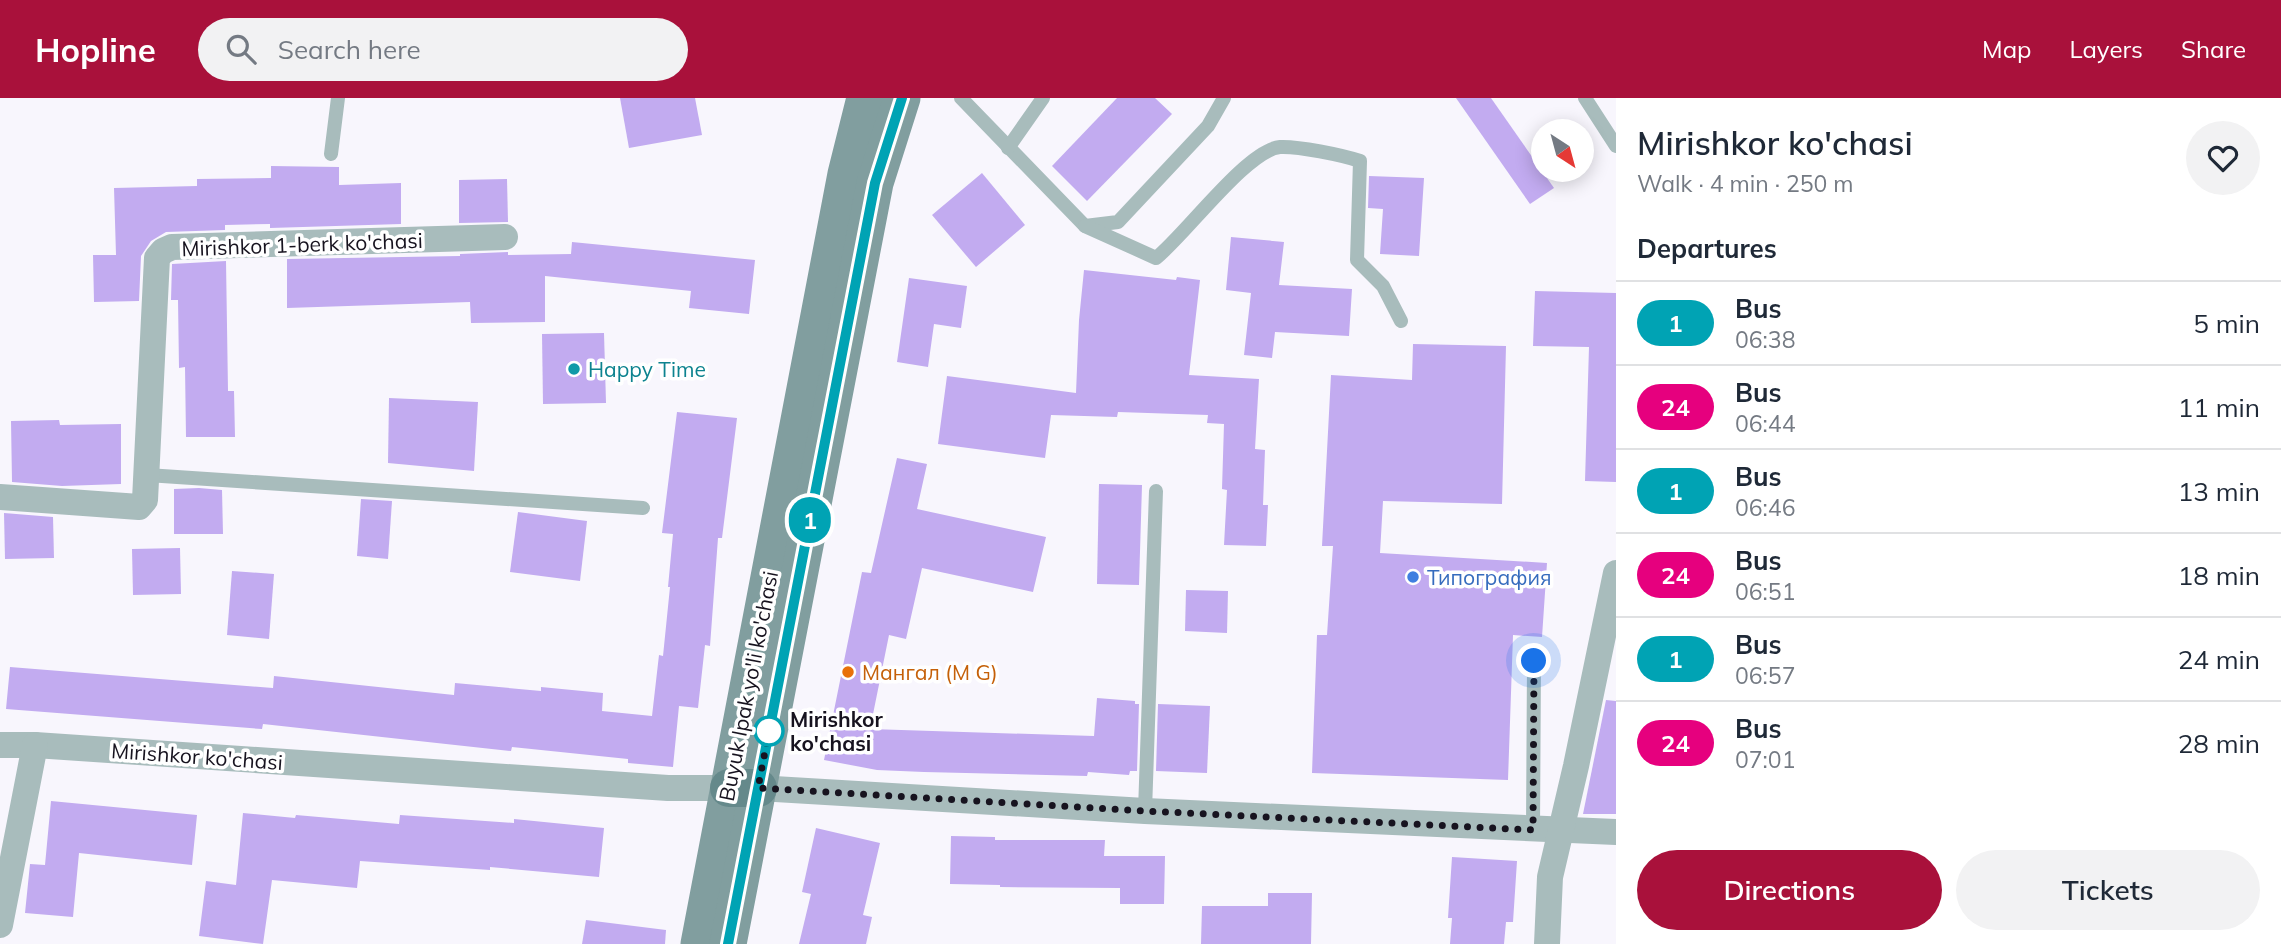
<!DOCTYPE html>
<meta charset="utf-8">
<style>
:root{--surface:#fff;--page:#f2f2f3;--text:#1f2937;--muted:#747a83;--line:#e0e1e3;--accent:#a9113b}
body{margin:0;font-family:Mulish,sans-serif;background:var(--page);color:var(--text);height:100vh;display:flex;flex-direction:column;font-size:26px;white-space:nowrap}
*{box-sizing:border-box;margin:0}
p{font-size:23px;color:var(--muted)}
.icon{flex:none;width:38px;height:38px;fill:none;stroke:currentColor;stroke-width:2;stroke-linecap:round;stroke-linejoin:round}
.map{position:relative;flex:1;overflow:hidden}
.sheet{display:flex;flex-direction:column;background:var(--surface);width:665px}
.sheet>*{flex:none}
.badge{padding:0 14px;border-radius:23px;font-size:24px;line-height:46px}
.needle{width:46px;rotate:144deg}
.buttons{position:absolute;left:1531px;top:21px;display:grid;gap:14px}
.buttons a{display:grid;place-items:center;width:63px;height:63px;border-radius:50%;background:var(--surface);box-shadow:0 4px 18px #0003;font-size:35px}
.you{position:absolute;width:35px;height:35px;margin:-18px;border:5px solid #fff;border-radius:50%;background:#1a73e8;box-shadow:0 0 0 10px #1a73e833}
.map>.badge{position:absolute;translate:-50% -50%;box-shadow:0 0 0 4px #fff}
h2{padding:0 21px;font-size:26px;line-height:63px}
.round{display:grid;place-items:center;flex:none;width:74px;height:74px;border-radius:37px;background:var(--page)}
.summary{display:flex;align-items:center;justify-content:space-between;height:119px;padding:0 21px}
h1{font-size:33px;font-weight:600;line-height:52px}
.action{display:flex;gap:14px;margin-top:auto;padding:14px 21px}
.action a{flex:1;height:80px;border-radius:42px;background:var(--accent);color:#fff;font-size:28px;font-weight:600;line-height:80px;text-align:center}
.action a+a{background:var(--page);color:var(--text)}
ul{padding:0;list-style:none}
li{display:flex;align-items:center;gap:21px;height:84px;padding:0 21px;border-top:2px solid var(--line)}
li div{flex:1}
li b{display:block;font-size:26px}
li em{font-style:normal}
li .badge{min-width:77px;font-weight:700;text-align:center}
header{display:flex;align-items:center;gap:42px;box-sizing:border-box;height:98px;padding:0 35px;background:var(--accent);color:#fff}
header strong{font-size:33px}
nav{display:flex;gap:38px;margin-inline-start:auto;font-size:24px}
.search{width:490px;height:63px;background:var(--page);display:flex;align-items:center;gap:18px;box-sizing:border-box;padding:0 24px;border-radius:38px;color:var(--muted);font-size:26px}
main{display:flex;flex:1;min-height:0}
.map>svg:first-child{display:block}
</style>
<header>
<strong>Hopline</strong>
<div class="search"><svg class="icon" aria-label="search" viewBox="0 0 24 24"><circle cx="10" cy="10" r="6"/><path d="M15 15l6 6"/></svg>Search here</div>
<nav><a>Map</a><a>Layers</a><a>Share</a></nav>
</header>
<main>
<div class="map">
<svg width="1616" height="846" viewBox="0 0 1616 846">
<rect width="100%" height="100%" fill="#f8f6fd"/>
<g fill="#c2abf0">
<polygon points="620,0 695,0 702,37 629,50"/>
<polygon points="1117,0 1155,0 1172,16 1087,103 1052,68"/>
<polygon points="1456,0 1491,0 1554,90 1530,106"/>
<polygon points="271,68 339,69 339,87 401,85 401,126 270,130 270,126 225,127 225,132 166,134 151,143 141,158 139,203 94,204 93,157 116,157 114,90 197,88 197,81 271,80"/>
<polygon points="982,75 1025,127 976,169 932,117"/>
<polygon points="1369,78 1424,80 1419,158 1380,156 1383,111 1368,110"/>
<polygon points="507,81 508,124 459,125 459,82"/>
<polygon points="1231,139 1284,144 1279,187 1352,191 1349,238 1275,234 1272,260 1244,257 1251,195 1226,192"/>
<polygon points="572,144 755,162 749,216 689,210 691,193 545,178 545,224 471,225 470,204 287,210 287,161 460,158 460,156 508,154 508,157 571,156"/>
<polygon points="226,163 228,293 234,293 235,339 186,339 185,269 179,270 178,202 171,202 172,166"/>
<polygon points="1084,172 1176,182 1177,179 1200,182 1189,277 1259,281 1255,351 1265,352 1263,407 1268,407 1266,448 1224,447 1227,392 1222,391 1224,326 1207,325 1208,317 1118,314 1117,319 1051,317 1045,360 938,346 947,278 1076,295 1079,222"/>
<polygon points="909,180 967,188 961,230 934,226 928,269 897,264"/>
<polygon points="1535,193 1616,195 1616,384 1585,383 1589,249 1533,248"/>
<polygon points="604,235 606,305 543,306 542,236"/>
<polygon points="1413,246 1506,248 1502,406 1383,403 1380,455 1547,465 1542,539 1513,537 1508,682 1312,675 1317,537 1327,537 1333,448 1322,448 1331,277 1412,282"/>
<polygon points="389,300 478,304 474,373 388,365"/>
<polygon points="677,314 737,320 722,440 718,440 710,548 705,547 698,610 679,608 673,669 628,665 628,661 512,649 511,653 263,626 262,631 6,611 10,569 273,590 274,578 454,597 455,585 541,593 541,589 603,595 602,613 652,618 659,557 663,558 670,489 668,489 673,436 662,435"/>
<polygon points="59,322 60,327 121,326 121,386 62,388 12,384 11,323"/>
<polygon points="897,360 927,366 917,411 1046,439 1033,494 922,470 906,541 889,537 870,631 1094,638 1097,600 1135,603 1135,606 1139,606 1137,673 1130,673 1129,677 1088,674 1087,678 924,674 877,672 824,662 862,474 871,475"/>
<polygon points="1099,386 1142,387 1139,487 1097,486"/>
<polygon points="199,390 222,392 223,436 174,436 174,391"/>
<polygon points="361,401 392,403 388,461 357,458"/>
<polygon points="518,414 587,423 580,483 510,474"/>
<polygon points="4,415 53,419 54,460 5,461"/>
<polygon points="180,450 181,496 133,497 132,451"/>
<polygon points="232,473 274,476 269,541 227,537"/>
<polygon points="1186,492 1228,493 1227,535 1185,533"/>
<polygon points="1606,602 1616,603 1616,716 1583,716"/>
<polygon points="1158,606 1210,608 1207,675 1156,673"/>
<polygon points="51,703 197,717 192,767 79,755 73,819 25,815 30,766 45,767"/>
<polygon points="243,715 295,720 296,717 399,726 400,717 514,725 514,721 604,730 599,779 490,769 490,772 360,763 357,790 272,782 263,846 199,838 206,783 236,787"/>
<polygon points="816,730 880,745 863,817 872,819 866,846 799,846 811,796 802,794"/>
<polygon points="951,738 995,739 995,742 1105,742 1104,758 1165,758 1164,806 1120,806 1120,790 1000,789 1000,787 950,786"/>
<polygon points="1452,759 1517,763 1513,824 1506,824 1504,846 1450,846 1452,820 1448,820"/>
<polygon points="1268,795 1312,795 1311,846 1201,846 1202,808 1268,808"/>
<polygon points="586,822 666,832 665,846 582,846"/>
</g>
<g fill="none" stroke-linecap="round" stroke-linejoin="round">
<g stroke="#a8bcbc" stroke-width="14">
<polyline points="961,0 1085,128 1118,124 1208,28 1224,0"/>
<polyline points="1585,0 1616,48"/>
<polyline points="1008,50 1043,0"/>
<polyline points="331,56 338,0"/>
<path d="M1085 128 1156 160C1186 136 1247 52 1280 49 1298 48 1342 57 1360 63L1357 162 1383 188 1401 223"/>
<polyline points="147,377 643,410"/>
<polyline points="1145,713 1156,393"/>
<polyline points="1533,731 1534,563"/>
</g>
<g stroke="#a8bcbc" stroke-width="26">
<polyline points="0,399 139,409 145,402 157,160 163,153 172,149 505,139"/>
<polyline points="0,647 35,647 668,690 729,690"/>
<polyline points="758,690 1145,713 1616,734"/>
<polyline points="0,827 35,647"/>
<polyline points="1547,846 1550,779 1576,668 1616,475"/>
</g>
<g stroke="#819e9f" stroke-width="37">
<polyline points="699,846 846,76 865,0"/>
<polyline points="728,846 875,85 902,0"/>
</g>
<polyline stroke="#65898b" stroke-width="38" points="729,690 758,690"/>
</g>
<g fill="none" stroke-linecap="round" stroke-linejoin="round">
<g stroke="#fff" stroke-width="16">
<polyline id="line" points="728,846 875,85 902,0"/>
</g>
<use href="#line" stroke="#00a3b4" stroke-width="10"/>
<polyline stroke="#17131f" stroke-width="7" stroke-dasharray="0 12.6" points="769,633 758,690 1145,713 1533,732 1534,563"/>
</g>
<circle fill="#0f9aa8" stroke="#fff" stroke-width="2.5" cx="574" cy="271" r="7"/>
<circle fill="#3f7fe0" stroke="#fff" stroke-width="2.5" cx="1413" cy="479" r="7"/>
<circle fill="#e8710a" stroke="#fff" stroke-width="2.5" cx="848" cy="574" r="7"/>
<circle fill="#fff" stroke="#00a3b4" stroke-width="3.5" cx="769" cy="633" r="14"/>
<g text-anchor="middle" dominant-baseline="central" stroke-width="7" stroke-linejoin="round" paint-order="stroke">
<g font-size="21" fill="#17131f" stroke="#fff">
<text transform="translate(302 146) rotate(-2)">Mirishkor 1-berk ko'chasi</text>
<text transform="translate(748 588) rotate(-79)">Buyuk Ipak yo'li ko'chasi</text>
<text transform="translate(197 658) rotate(4)">Mirishkor ko'chasi</text>
</g>
<g font-size="21" fill="#0d838f" stroke="#fff" text-anchor="start">
<text x="588" y="271">Happy Time</text>
</g>
<g font-size="21" fill="#366cbe" stroke="#fff" text-anchor="start">
<text x="1427" y="479">Типография</text>
</g>
<g font-size="21" fill="#c56008" stroke="#fff" text-anchor="start">
<text x="862" y="574">Мангал (M G)</text>
</g>
<g font-size="21" font-weight="bold" fill="#17131f" stroke="#fff" text-anchor="start">
<text x="790" y="621">Mirishkor<tspan x="790" dy="24">ko'chasi</tspan></text>
</g>
</g>
</svg>
<div class="buttons">
<a><svg class="needle" viewBox="-14 -14 28 28"><path d="M0-13l5 13h-10z" fill="#e53935"/><path d="M0 13l5-13h-10z" fill="#747a83"/></svg></a>
</div>
<div class="you" style="left:1534px;top:563px"></div>
<b class="badge" style="left:810px;top:422px;background:#00a3b4;color:#fff">1</b>
</div>
<section class="sheet">
<div class="summary"><div><h1>Mirishkor ko'chasi</h1><p>Walk · 4 min · 250 m</p></div><a class="round"><svg class="icon" aria-label="heart" viewBox="0 0 24 24"><path d="M12 20l-8-8c-3-5 5-10 8-4 3-6 11-1 8 4z"/></svg></a></div>
<h2>Departures</h2>
<ul>
<li><span class="badge" style="background:#00a3b4;color:#fff">1</span><div><b>Bus</b><p>06:38</p></div><em>5 min</em></li>
<li><span class="badge" style="background:#e6007e;color:#fff">24</span><div><b>Bus</b><p>06:44</p></div><em>11 min</em></li>
<li><span class="badge" style="background:#00a3b4;color:#fff">1</span><div><b>Bus</b><p>06:46</p></div><em>13 min</em></li>
<li><span class="badge" style="background:#e6007e;color:#fff">24</span><div><b>Bus</b><p>06:51</p></div><em>18 min</em></li>
<li><span class="badge" style="background:#00a3b4;color:#fff">1</span><div><b>Bus</b><p>06:57</p></div><em>24 min</em></li>
<li><span class="badge" style="background:#e6007e;color:#fff">24</span><div><b>Bus</b><p>07:01</p></div><em>28 min</em></li>
</ul>
<div class="action"><a>Directions</a><a>Tickets</a></div>
</section>
</main>
